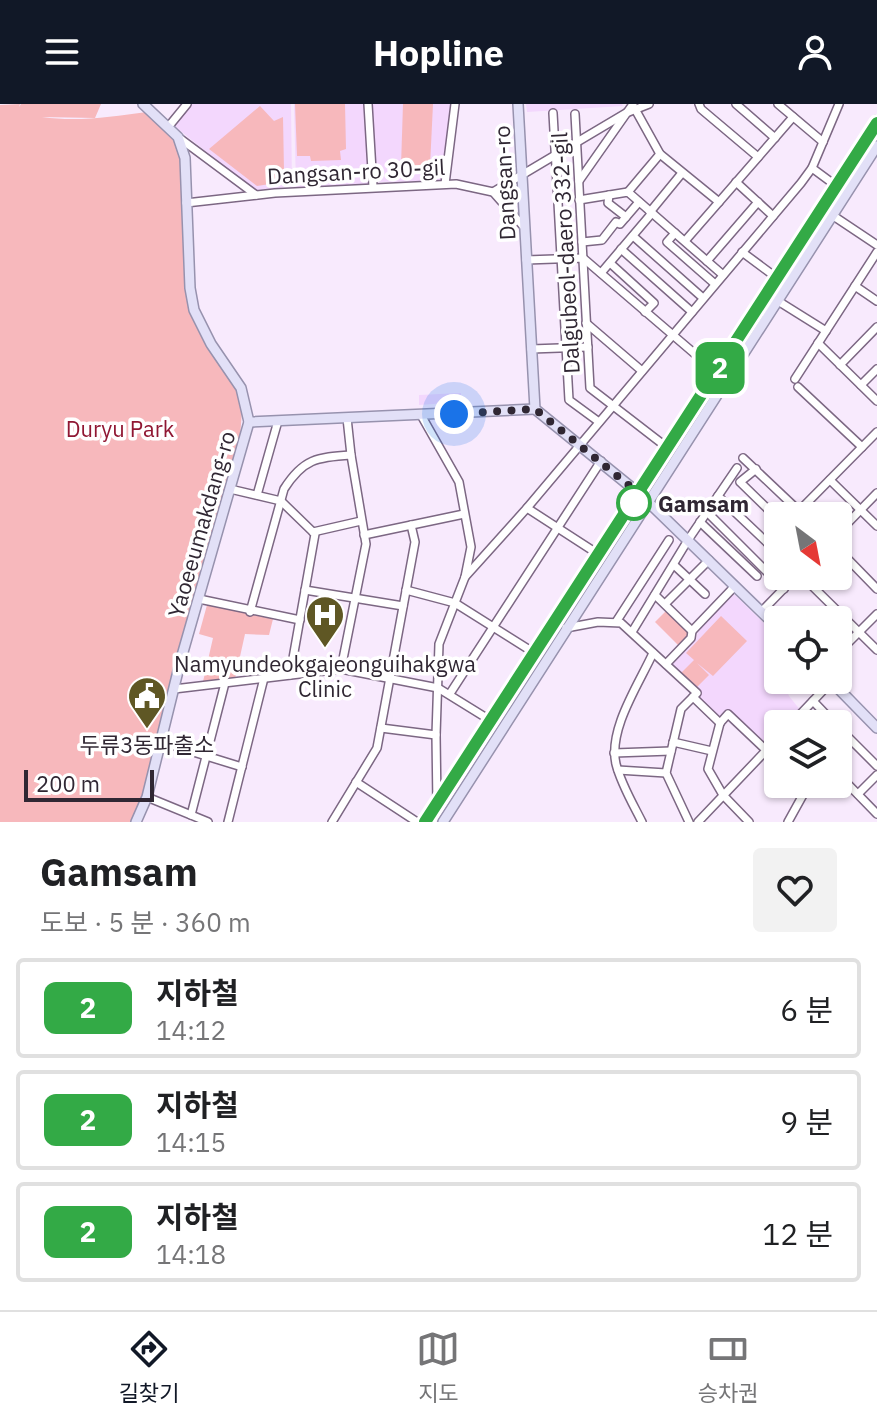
<!DOCTYPE html>
<html lang="ko">
<meta charset="utf-8">
<style>
:root{--surface:#fff;--page:#f2f2f2;--text:#202124;--muted:#757577;--line:#e0e0e0;--accent:#111827}
body{margin:0;font-family:"IBM Plex Sans","Noto Sans KR",sans-serif;background:var(--page);color:var(--text);height:100vh;display:flex;flex-direction:column;font-size:30px;white-space:nowrap}
*{box-sizing:border-box;margin:0}
p{font-size:26px;color:var(--muted)}
.icon{flex:none;width:44px;height:44px;fill:none;stroke:currentColor;stroke-width:2;stroke-linecap:round;stroke-linejoin:round}
.map{position:relative;height:718px;overflow:hidden}
.sheet{display:flex;flex-direction:column;background:var(--surface);flex:1}
.sheet>*{flex:none}
.badge{padding:0 16px;border-radius:12px;font-size:28px;line-height:52px}
.needle{width:52px;rotate:148deg}
.fabs{position:absolute;left:764px;top:398px;display:grid;gap:16px}
.fabs a{display:grid;place-items:center;width:88px;height:88px;border-radius:8px;background:var(--surface);box-shadow:0 2px 6px #0004;font-size:40px}
.scale{position:absolute;left:24px;bottom:20px;width:130px;box-sizing:border-box;padding-left:8px;border:4px solid #302733;border-top:0;font-size:22px;line-height:28px;white-space:nowrap;color:#302733;-webkit-text-stroke:6px #fff;paint-order:stroke}
.you{position:absolute;width:40px;height:40px;margin:-20px;border:6px solid #fff;border-radius:50%;background:#1a73e8;box-shadow:0 0 0 12px #1a73e833}
.map>.badge{position:absolute;translate:-50% -50%;box-shadow:0 0 0 4px #fff}
.round{display:grid;place-items:center;flex:none;width:84px;height:84px;border-radius:8px;background:var(--page)}
.summary{display:flex;align-items:center;justify-content:space-between;height:136px;padding:0 40px}
h1{font-size:38px;font-weight:700;line-height:60px}
ul{padding:0;list-style:none}
li{display:flex;align-items:center;gap:24px;height:100px;margin:0 16px 12px;padding:0 24px;border:4px solid var(--line);border-radius:8px}
li div{flex:1}
li b{display:block;font-size:30px}
li em{font-style:normal}
li .badge{min-width:88px;font-weight:700;text-align:center}
header{display:flex;justify-content:space-between;align-items:center;height:104px;padding:0 40px;background:var(--accent);color:#fff;font-size:36px;font-weight:700}
.menu{display:flex;justify-content:space-around;align-items:center;height:112px;border-top:2px solid var(--line);background:var(--surface);font-size:22px;color:var(--muted)}
.menu a{display:grid;justify-items:center;gap:4px}
.menu .current{color:var(--accent)}
.map>svg:first-child{display:block}
</style>
<header><svg class="icon" aria-label="menu" viewBox="0 0 24 24"><path d="M4 6h16M4 12h16M4 18h16"/></svg>Hopline<svg class="icon" aria-label="person" viewBox="0 0 24 24"><circle cx="12" cy="8" r="4"/><path d="M4 21q1-7 8-7t8 7"/></svg></header>
<div class="map">
<svg width="877" height="718" viewBox="0 0 877 718">
<rect width="100%" height="100%" fill="#f8eafd"/>
<g fill="#f3d7fd">
<polygon points="191,0 291,0 292,82 255,87 173,21"/>
<polygon points="294,0 366,0 372,81 296,83"/>
<polygon points="371,0 453,0 444,74 441,77 375,78"/>
<polygon points="526,0 622,0 623,2 527,8"/>
<polygon points="461,289 461,298 419,301 419,291"/>
<polygon points="734,490 778,533 778,576 782,576 789,592 801,607 788,620 778,620 778,631 768,641 727,606 719,614 697,593 700,588 671,560 696,535 698,527"/>
</g>
<g fill="#f7b8bc">
<path d="M20 0 19 3 21 0H101L95 14 42 13C77 18 111 13 147 8L174 37 180 55 187 183 237 284 242 306 240 334 215 428 173 564 145 686 131 718H0V1Z"/>
<polygon points="295,0 345,0 346,45 340,47 341,56 311,57 310,52 297,52"/>
<polygon points="403,0 433,0 430,62 401,62"/>
<polygon points="260,2 274,17 283,13 284,67 270,80 257,82 209,45"/>
<polygon points="207,501 273,515 269,531 245,530 235,575 202,582 213,534 199,530"/>
<polygon points="669,504 692,527 681,544 655,518"/>
<polygon points="721,512 747,537 713,572 697,559 709,571 697,583 681,569 694,556 686,549"/>
</g>
<g fill="none" stroke-linecap="round" stroke-linejoin="round">
<g stroke="#7c6783" stroke-width="10">
<g id="minor">
<polyline points="368,0 373,83"/>
<polyline points="699,0 701,5 758,53"/>
<polyline points="736,0 775,34"/>
<polyline points="778,0 823,38"/>
<polyline points="635,5 660,50 719,98"/>
<polyline points="553,9 569,296 599,318"/>
<polyline points="575,10 590,284 669,345"/>
<polyline points="169,22 187,0"/>
<polyline points="178,33 256,91"/>
<polyline points="812,64 835,81"/>
<polyline points="579,77 633,0"/>
<polyline points="736,78 773,112"/>
<polyline points="445,80 455,0"/>
<polyline points="493,88 626,9 649,0"/>
<polyline points="628,88 660,50"/>
<polyline points="609,91 608,99 626,113"/>
<polyline points="579,96 628,88 723,171"/>
<polyline points="186,99 275,89 456,80 493,88 524,123"/>
<polyline points="650,108 682,69"/>
<polyline points="832,111 877,141"/>
<polyline points="675,129 667,138 715,180"/>
<polyline points="633,132 703,194"/>
<polyline points="685,137 793,13"/>
<polyline points="582,138 602,136 616,118 620,120 639,98"/>
<polyline points="621,145 692,208"/>
<polyline points="742,148 777,174"/>
<polyline points="526,156 583,154 716,268"/>
<polyline points="707,157 758,98"/>
<polyline points="610,159 654,199 645,208"/>
<polyline points="601,169 652,109"/>
<polyline points="855,182 877,197"/>
<polyline points="778,197 826,227"/>
<polyline points="586,219 642,267"/>
<polyline points="818,239 877,297"/>
<polyline points="531,245 588,243"/>
<polyline points="840,261 877,223"/>
<polyline points="795,275 877,148"/>
<polyline points="861,281 877,265"/>
<polyline points="798,283 862,343"/>
<polyline points="421,311 459,378 471,443 465,473 439,540 436,631 437,701"/>
<polyline points="743,354 799,407"/>
<polyline points="756,365 740,378 778,415"/>
<polyline points="830,376 877,422"/>
<polyline points="230,385 281,397 315,430 290,571"/>
<polyline points="257,391 278,317"/>
<polyline points="718,392 778,449"/>
<polyline points="527,404 598,450"/>
<polyline points="707,408 784,485"/>
<polyline points="794,412 877,328"/>
<polyline points="700,418 757,472"/>
<polyline points="313,428 361,417"/>
<polyline points="838,429 877,389"/>
<polyline points="364,431 464,410"/>
<polyline points="768,439 778,428"/>
<polyline points="838,445 877,485"/>
<polyline points="674,461 705,490"/>
<polyline points="802,472 877,546"/>
<polyline points="465,473 527,404 801,79 812,64 839,0"/>
<polyline points="305,486 403,502"/>
<polyline points="406,486 455,499 536,550"/>
<polyline points="655,491 692,527"/>
<polyline points="199,495 300,516"/>
<polyline points="665,500 709,456"/>
<path d="M250 508 284 385C303 355 317 353 351 351"/>
<polyline points="761,508 796,472"/>
<polyline points="616,518 669,436"/>
<polyline points="566,524 598,518 621,519 697,589 693,593 720,619"/>
<polyline points="632,528 688,436 737,364"/>
<polyline points="838,549 877,510"/>
<polyline points="666,560 691,534 692,527 735,482"/>
<polyline points="341,565 366,440 351,351 347,314"/>
<polyline points="174,585 341,565 438,584 493,618"/>
<polyline points="451,588 601,357"/>
<polyline points="813,597 835,620"/>
<polyline points="720,619 708,665 723,691 749,718"/>
<polyline points="720,619 728,610 766,646"/>
<polyline points="791,620 832,577"/>
<polyline points="838,623 877,662"/>
<polyline points="381,624 436,631"/>
<polyline points="161,638 242,663"/>
<polyline points="673,638 712,647"/>
<polyline points="614,649 671,647"/>
<polyline points="618,666 666,669"/>
<polyline points="838,670 877,710"/>
<polyline points="356,678 417,718"/>
<polyline points="858,690 877,671"/>
<polyline points="147,693 208,718"/>
<polyline points="191,711 225,579"/>
<polyline points="228,718 264,574"/>
<polyline points="332,718 377,644 415,438 411,421"/>
<path d="M642 718C633 700 621 680 616 660 608 625 639 580 653 549"/>
<polyline points="689,718 666,669 681,605 693,593"/>
<polyline points="698,718 778,634"/>
<polyline points="788,718 809,680"/>
</g>
</g>
<g stroke="#9792ae" stroke-width="12">
<g id="major">
<polyline points="518,0 535,305 642,392 778,524"/>
<polyline points="249,318 535,305"/>
<polyline points="830,576 877,624"/>
<polyline points="136,718 147,693 181,555 249,318 241,284 211,240 194,206 190,184 185,54 178,33 143,0"/>
<polyline points="427,718 598,450 669,345 877,16"/>
<polyline points="443,718 877,42"/>
</g>
</g>
<use href="#minor" stroke="#fff" stroke-width="7"/>
<use href="#major" stroke="#e2e0f7" stroke-width="9"/>
</g>
<g fill="none" stroke-linecap="round" stroke-linejoin="round">
<g stroke="#fff" stroke-width="18">
<polyline id="line" points="425,718 877,19"/>
</g>
<use href="#line" stroke="#33aa46" stroke-width="12"/>
<polyline stroke="#302733" stroke-width="8" stroke-dasharray="0 14.4" points="454,310 535,305 642,392 634,399"/>
</g>
<defs>
<g id="hospital-pin" transform="scale(2)"><path d="M0 17L-7.5 6A9.5 9.5 0 1 1 7.5 6Z" fill="#5f5724" stroke="#fff"/><path d="M-5-5h3v3.5h4V-5h3V5h-3V1.5h-4V5h-3Z" fill="#fff"/></g>
<g id="civic-pin" transform="scale(2)"><path d="M0 17L-7.5 6A9.5 9.5 0 1 1 7.5 6Z" fill="#5f5724" stroke="#fff"/><path d="M-.6-6.5H3V-4.5H.6V-3L4-1V1h2V6H-6V1h2V-1L-.6-3ZM-1.2 2.5V6h2.4V2.5Z" fill="#fff"/></g>
</defs>
<g fill-rule="evenodd">
<use href="#hospital-pin" x="325" y="511"/>
<use href="#civic-pin" x="147" y="592"/>
</g>
<circle fill="#fff" stroke="#33aa46" stroke-width="4" cx="634" cy="399" r="16"/>
<g text-anchor="middle" dominant-baseline="central" stroke-width="7" stroke-linejoin="round" paint-order="stroke">
<g font-size="22" fill="#302733" stroke="#fff">
<text transform="translate(356 67) rotate(-3)">Dangsan-ro 30-gil</text>
<text transform="translate(504 79) rotate(-93)">Dangsan-ro</text>
<text transform="translate(565 149) rotate(-93)">Dalgubeol-daero 332-gil</text>
<text transform="translate(201 420) rotate(-74)">Yaoeeumakdang-ro</text>
</g>
<g font-size="22" fill="#901733" stroke="#fff">
<text x="120" y="324">Duryu Park</text>
</g>
<g font-size="22" font-weight="bold" fill="#302733" stroke="#fff" text-anchor="start">
<text x="658" y="399">Gamsam</text>
</g>
<g font-size="22" fill="#302733" stroke="#fff">
<text x="325" y="559">Namyundeokgajeonguihakgwa<tspan x="325" dy="25">Clinic</tspan></text>
<text x="147" y="640">두류3동파출소</text>
</g>
</g>
</svg>
<div class="fabs">
<a><svg class="needle" viewBox="-14 -14 28 28"><path d="M0-13l5 13h-10z" fill="#e53935"/><path d="M0 13l5-13h-10z" fill="#757577"/></svg></a>
<a><svg class="icon" aria-label="locate" viewBox="0 0 24 24"><circle cx="12" cy="12" r="6"/><path d="M12 2v4M12 18v4M2 12h4M18 12h4"/></svg></a>
<a><svg class="icon" aria-label="layers" viewBox="0 0 24 24"><path d="M12 4l9 5-9 5-9-5zM3 14l9 5 9-5"/></svg></a>
</div>
<div class="scale">200 m</div>
<div class="you" style="left:454px;top:310px"></div>
<b class="badge" style="left:720px;top:264px;background:#33aa46;color:#fff">2</b>
</div>
<section class="sheet">
<div class="summary"><div><h1>Gamsam</h1><p>도보 · 5 분 · 360 m</p></div><a class="round"><svg class="icon" aria-label="heart" viewBox="0 0 24 24"><path d="M12 20l-8-8c-3-5 5-10 8-4 3-6 11-1 8 4z"/></svg></a></div>
<ul>
<li><span class="badge" style="background:#33aa46;color:#fff">2</span><div><b>지하철</b><p>14:12</p></div><em>6 분</em></li>
<li><span class="badge" style="background:#33aa46;color:#fff">2</span><div><b>지하철</b><p>14:15</p></div><em>9 분</em></li>
<li><span class="badge" style="background:#33aa46;color:#fff">2</span><div><b>지하철</b><p>14:18</p></div><em>12 분</em></li>
</ul>
</section>
<nav class="menu">
<a class="current"><svg class="icon" aria-label="directions" viewBox="0 0 24 24"><path d="M12 3l9 9-9 9-9-9zM9 14v-3h6M13 9l2 2-2 2"/></svg>길찾기</a>
<a><svg class="icon" aria-label="map" viewBox="0 0 24 24"><path d="M3 6l6-2 6 2 6-2v14l-6 2-6-2-6 2zM9 4v14M15 6v14"/></svg>지도</a>
<a><svg class="icon" aria-label="tickets" viewBox="0 0 24 24"><path d="M3 7h18v10H3zM15 7v10"/></svg>승차권</a>
</nav>
